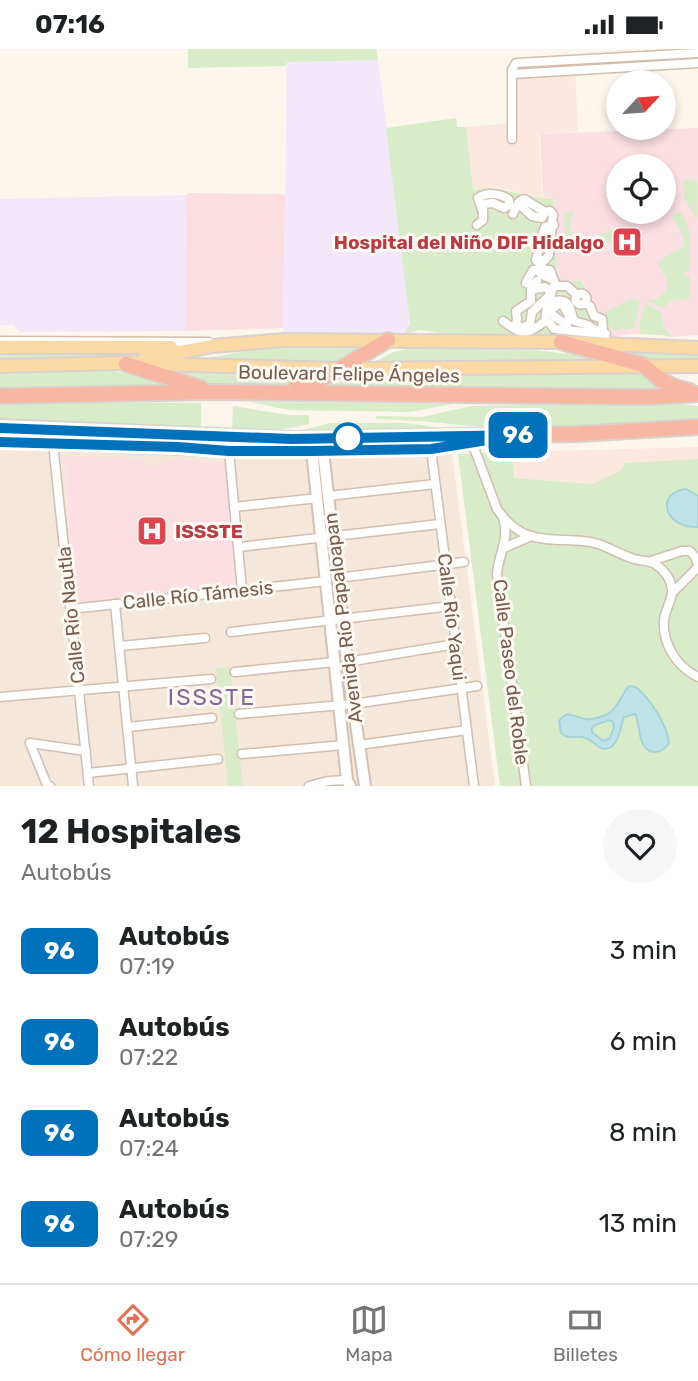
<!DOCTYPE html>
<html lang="es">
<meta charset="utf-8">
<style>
:root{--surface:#fff;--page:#f6f6f6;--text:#202124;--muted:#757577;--line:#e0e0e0;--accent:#e76f51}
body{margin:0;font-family:Rubik,sans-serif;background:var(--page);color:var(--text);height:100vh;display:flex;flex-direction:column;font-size:26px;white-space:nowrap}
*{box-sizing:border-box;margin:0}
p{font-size:23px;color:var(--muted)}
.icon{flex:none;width:38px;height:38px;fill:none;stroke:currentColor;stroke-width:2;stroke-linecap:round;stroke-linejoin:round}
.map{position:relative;height:737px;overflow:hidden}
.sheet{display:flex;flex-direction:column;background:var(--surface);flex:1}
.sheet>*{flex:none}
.badge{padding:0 14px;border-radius:10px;font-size:24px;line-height:46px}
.needle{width:46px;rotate:64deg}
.tools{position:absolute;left:606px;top:21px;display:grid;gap:14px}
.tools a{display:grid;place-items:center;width:70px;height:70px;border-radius:50%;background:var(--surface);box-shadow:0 4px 10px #0003;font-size:35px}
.map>.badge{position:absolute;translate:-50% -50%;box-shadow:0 0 0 4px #fff}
.round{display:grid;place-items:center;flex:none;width:74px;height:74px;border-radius:37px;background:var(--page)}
.head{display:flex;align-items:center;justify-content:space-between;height:119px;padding:0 21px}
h1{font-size:33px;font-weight:700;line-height:52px}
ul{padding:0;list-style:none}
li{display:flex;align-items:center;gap:21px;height:91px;padding:0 21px}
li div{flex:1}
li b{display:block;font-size:26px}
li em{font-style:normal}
li .badge{min-width:77px;font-weight:700;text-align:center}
.status{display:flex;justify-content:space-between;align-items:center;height:49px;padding:0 35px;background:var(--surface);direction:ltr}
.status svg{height:19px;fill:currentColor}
.dock{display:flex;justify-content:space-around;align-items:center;height:98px;border-top:2px solid var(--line);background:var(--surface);font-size:19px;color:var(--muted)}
.dock a{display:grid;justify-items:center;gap:4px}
.dock .selected{color:var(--accent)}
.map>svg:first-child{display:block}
</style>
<div class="status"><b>07:16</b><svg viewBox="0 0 49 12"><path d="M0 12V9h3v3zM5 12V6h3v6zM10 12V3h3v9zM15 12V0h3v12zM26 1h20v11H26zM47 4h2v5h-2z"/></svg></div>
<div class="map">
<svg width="698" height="737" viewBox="0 0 698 737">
<rect width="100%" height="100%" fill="#fdf6ec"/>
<polygon fill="#f5e8da" points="0,399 177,407 452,404 495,737 0,737"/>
<g fill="#fde8e0">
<polygon points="575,20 578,83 539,85 542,149 501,139 491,138 472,142 466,78 512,74 512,25"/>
<polygon points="698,398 698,410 625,414 621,421 593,435 514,429 513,403"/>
</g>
<g fill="#f3e8fa">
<polygon points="378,11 402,201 409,269 408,280 402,290 283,294 287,13"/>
<polygon points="186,146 185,282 20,283 13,276 0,276 0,150"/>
</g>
<g fill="#fbdfe3" fill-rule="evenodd">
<path d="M698 79V286L669 288 658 285H628L611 289 582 231 564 232 557 224 554 149 543 148 540 85ZM618 117H663V163H618Z"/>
<polygon points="190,144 283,145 285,147 283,279 185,282 186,146"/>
<polygon points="65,407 141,410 145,416 162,417 170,411 228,413 239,539 78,556 70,491"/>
</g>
<g fill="#d8ecc9">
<polygon points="188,0 376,0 378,11 287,13 286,17 188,19"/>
<path d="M456 69 457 78H466L473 141C502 135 525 150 554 149L557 224 564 233 581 231 611 289 596 290 581 286 448 285 420 281 408 284 407 290H402L410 274 386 79Z"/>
<polygon points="683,130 697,131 697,171 684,149"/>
<polygon points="572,161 574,166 570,169 572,176 569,178 573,193 577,196 620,177 624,186 591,202 583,199 581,204 565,197 564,165"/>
<path d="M681 162 689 180V221L685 223V227L690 228 689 250 671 252 663 259 647 252 648 250 653 252C675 239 668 233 657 213L684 197V190L672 167Z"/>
<polygon points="634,249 640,252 634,280 611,281 604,268 605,263"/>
<polygon points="645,255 661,262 663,277 672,287 640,285 640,273"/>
<polygon points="0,295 173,303 120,312 0,311"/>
<polygon points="418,298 533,301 612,310 612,314 373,314 393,303"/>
<polygon points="263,299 370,300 355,314 174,315"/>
<polygon points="620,300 698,304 698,315 653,312 620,303"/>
<polygon points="150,320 332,325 301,339 210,339"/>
<polygon points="53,321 114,322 143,327 193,342 0,344 0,322"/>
<polygon points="615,325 641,325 680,343 315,342 355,327"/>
<polygon points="0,353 201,354 201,380 0,372"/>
<polygon points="251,353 453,355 410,363 289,361"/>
<polygon points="667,353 698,357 698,373 490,379 422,372 376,370 376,367 422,368 472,357"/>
<polygon points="233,357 289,366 309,366 309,375 274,382 232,380"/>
<polygon points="330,374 405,374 453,380 293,384"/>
<polygon points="513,403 514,429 593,435 621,421 625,414 698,410 698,737 500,737 458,405"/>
<polygon points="230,618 243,737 228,737 216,619"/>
</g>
<g fill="#bfe3e8" stroke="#a5d3da" stroke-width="2" fill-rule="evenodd">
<path d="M686 440 698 447V478C665 480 654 444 686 440Z"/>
<path d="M629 637 636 638C650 650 667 675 669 694 665 699 662 703 655 703 637 703 641 676 635 665L624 668C620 678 618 705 601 699 595 696 592 691 586 689 576 685 569 692 561 684L559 672C568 660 573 668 585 670 591 671 602 668 608 665 618 659 621 646 629 637ZM609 671 613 673 614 678 610 689 603 692 592 683V679L595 676Z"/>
</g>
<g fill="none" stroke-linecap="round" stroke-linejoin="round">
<g stroke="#d1beb0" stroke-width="11">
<g id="street">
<polyline points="513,25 698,14"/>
<polyline points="512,90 512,21 516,14 698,4"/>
<path d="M513 165C516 159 517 152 524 150L545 163 542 169 532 167 518 154"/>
<path d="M477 176 483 171V155L493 154 504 159 509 156V151C501 144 486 143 478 149L482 161"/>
<polyline points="536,211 545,211 549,206 553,165 550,162 545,163"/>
<polyline points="537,232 534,236 526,234 533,221 537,221 542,226 554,231"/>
<polyline points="555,237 567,237 577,246"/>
<circle cx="581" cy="250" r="5.5"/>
<polyline points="551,245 532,263 530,275 522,279 516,275 517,270 516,262 531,252 531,241 545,238 551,243"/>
<path d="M548 253C571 248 568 255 574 272L588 276 597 282 603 279 602 270 594 267 590 257 585 254"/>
<polyline points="547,262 567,276 569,267 562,254 558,255 549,263"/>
<path d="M503 272C520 286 529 286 545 272L550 274 554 280 606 285"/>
<path d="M545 272 548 250 555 235 550 221H545L536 211C537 207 543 181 545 178L554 176"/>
<polyline points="0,292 209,293"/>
<path d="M471 391 497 460C522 496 547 489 583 492 602 493 617 505 634 510 641 512 648 511 655 515 664 521 671 529 672 541 673 550 665 561 664 571 662 595 677 618 698 628"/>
<polyline points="53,394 89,737"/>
<polyline points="431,400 474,737"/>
<polyline points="229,402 242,541"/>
<polyline points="328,447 435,435"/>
<polyline points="234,458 318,449"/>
<path d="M503 468C510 492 499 502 497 525L526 737"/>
<polyline points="239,498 440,475"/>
<polyline points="504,499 531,487"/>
<polyline points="651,512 682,502 690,502 696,509 698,518 673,543"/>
<polyline points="338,529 464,513"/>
<polyline points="115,555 133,737"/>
<polyline points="71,560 326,532"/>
<polyline points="231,583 451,557"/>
<polyline points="120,597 205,589"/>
<polyline points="347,613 456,595"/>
<polyline points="235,623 335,613"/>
<polyline points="0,648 211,630"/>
<polyline points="239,665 353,655 477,637"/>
<polyline points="128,678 212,669"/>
<polyline points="30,694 86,702"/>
<polyline points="30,694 47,736 50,737"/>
<polyline points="359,696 467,681"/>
<polyline points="242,705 344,696"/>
<polyline points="88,724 218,710"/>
<polyline points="309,737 328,732 347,731"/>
</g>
</g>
<g stroke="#d6c0b0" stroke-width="14">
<g id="secondary">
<polyline points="312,402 347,731 350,737"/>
<polyline points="323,402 347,613 365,737"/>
</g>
</g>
<g stroke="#dad1cd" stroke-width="16">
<g id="primary">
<polyline points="0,298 171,298"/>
<polyline points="143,310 213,297 284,291 561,293 698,299"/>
<polyline points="0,317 117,314 342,320 698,317"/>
<path d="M0 392C112 396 224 403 336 401 388 400 439 400 491 391"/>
</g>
</g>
<g stroke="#dad1cd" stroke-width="18">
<g id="highway">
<polyline points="561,293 643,316 661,331 675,338 690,342"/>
<polyline points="126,315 201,339"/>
<polyline points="296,338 316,334 388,291"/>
<polyline points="0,347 212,343 647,348 698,345"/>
<polyline points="0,378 292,390 577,385 698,378"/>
</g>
</g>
<use href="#street" stroke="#fff" stroke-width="8"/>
<use href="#secondary" stroke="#fff" stroke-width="10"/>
<use href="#primary" stroke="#fbd9a5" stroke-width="12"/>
<use href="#highway" stroke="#f7b7a3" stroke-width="14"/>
</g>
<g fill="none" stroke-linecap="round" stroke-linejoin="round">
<g stroke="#fff" stroke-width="16">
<polyline id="line" points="0,379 292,390 519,386 431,400 312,402 229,402 178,398 0,393"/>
</g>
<use href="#line" stroke="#0072bc" stroke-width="10"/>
</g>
<defs>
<g id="hospital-square" transform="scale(1.575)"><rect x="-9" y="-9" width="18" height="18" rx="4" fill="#e0444e" stroke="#fffaf3"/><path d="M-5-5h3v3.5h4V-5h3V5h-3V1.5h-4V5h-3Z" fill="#fff"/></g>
</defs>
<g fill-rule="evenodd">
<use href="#hospital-square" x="627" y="193"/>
<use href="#hospital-square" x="152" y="482"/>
</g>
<circle fill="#fff" stroke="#0072bc" stroke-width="3.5" cx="348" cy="389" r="14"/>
<g text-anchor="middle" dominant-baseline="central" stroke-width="6" stroke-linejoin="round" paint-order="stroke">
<g font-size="19" font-weight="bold" fill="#be3a42" stroke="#fffaf3" text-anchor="end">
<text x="604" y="193">Hospital del Niño DIF Hidalgo</text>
<text x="175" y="482" text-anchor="start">ISSSTE</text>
</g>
<g font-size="19" fill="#7a5c4d" stroke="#fffaf3">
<text transform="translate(349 325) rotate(1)">Boulevard Felipe Ángeles</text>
<text transform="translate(198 546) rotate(-6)">Calle Río Támesis</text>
<text transform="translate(71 566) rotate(-96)">Calle Río Nautla</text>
<text transform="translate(452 568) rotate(83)">Calle Río Yaqui</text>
<text transform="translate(343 569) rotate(-97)">Avenida Río Papaloapan</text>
<text transform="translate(511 623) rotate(83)">Calle Paseo del Roble</text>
</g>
<g font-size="23" letter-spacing="2" fill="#846695" stroke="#fffaf3">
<text x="212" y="648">ISSSTE</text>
</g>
</g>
</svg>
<div class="tools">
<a><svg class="needle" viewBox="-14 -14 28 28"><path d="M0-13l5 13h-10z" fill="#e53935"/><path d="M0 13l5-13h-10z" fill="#757577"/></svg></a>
<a><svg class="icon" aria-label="locate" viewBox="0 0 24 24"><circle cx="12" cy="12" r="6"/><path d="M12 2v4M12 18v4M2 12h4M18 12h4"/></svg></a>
</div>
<b class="badge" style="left:518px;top:386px;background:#0072bc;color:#fff">96</b>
</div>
<section class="sheet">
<div class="head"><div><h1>12 Hospitales</h1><p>Autobús</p></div><a class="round"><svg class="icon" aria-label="heart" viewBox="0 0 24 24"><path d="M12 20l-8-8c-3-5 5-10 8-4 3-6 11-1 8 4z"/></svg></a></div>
<ul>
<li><span class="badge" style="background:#0072bc;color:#fff">96</span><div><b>Autobús</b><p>07:19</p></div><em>3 min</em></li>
<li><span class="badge" style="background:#0072bc;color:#fff">96</span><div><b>Autobús</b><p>07:22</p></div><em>6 min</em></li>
<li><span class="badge" style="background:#0072bc;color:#fff">96</span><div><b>Autobús</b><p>07:24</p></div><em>8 min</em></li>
<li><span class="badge" style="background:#0072bc;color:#fff">96</span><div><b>Autobús</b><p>07:29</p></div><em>13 min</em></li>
</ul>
</section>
<nav class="dock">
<a class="selected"><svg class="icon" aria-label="directions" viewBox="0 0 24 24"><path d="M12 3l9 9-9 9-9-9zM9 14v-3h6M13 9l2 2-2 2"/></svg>Cómo llegar</a>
<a><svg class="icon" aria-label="map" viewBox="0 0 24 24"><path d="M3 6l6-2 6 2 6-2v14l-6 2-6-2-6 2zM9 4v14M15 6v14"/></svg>Mapa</a>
<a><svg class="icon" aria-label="tickets" viewBox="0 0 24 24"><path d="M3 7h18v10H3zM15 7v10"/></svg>Billetes</a>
</nav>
